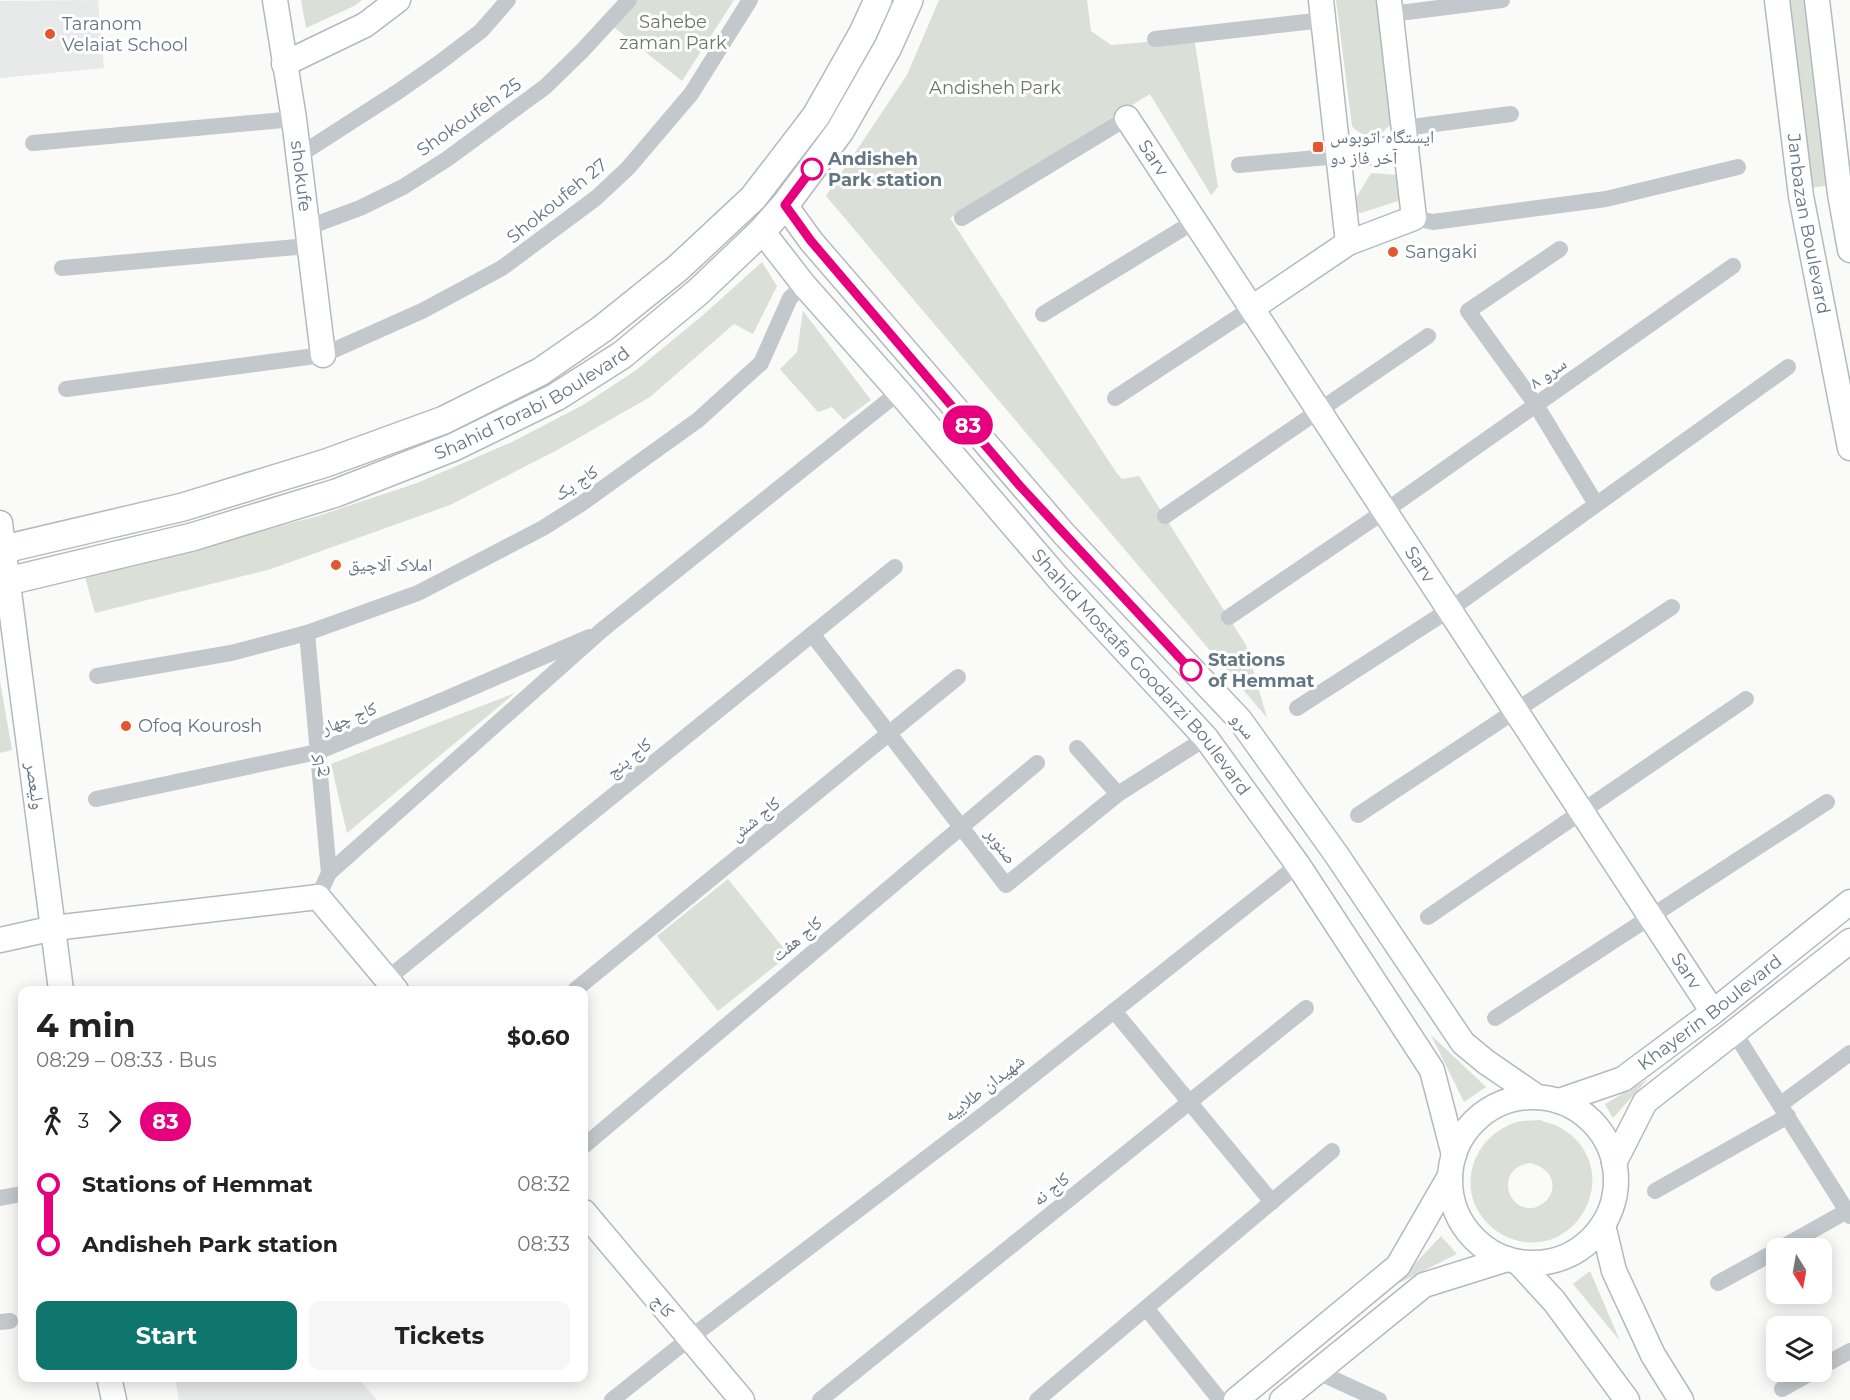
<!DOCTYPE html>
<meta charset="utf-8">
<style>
:root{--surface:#fff;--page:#f6f6f6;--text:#222;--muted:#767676;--accent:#0f766e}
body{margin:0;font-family:Montserrat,"Noto Naskh Arabic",sans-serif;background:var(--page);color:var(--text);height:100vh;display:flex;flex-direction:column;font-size:22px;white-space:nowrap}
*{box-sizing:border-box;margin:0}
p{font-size:20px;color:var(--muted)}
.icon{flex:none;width:33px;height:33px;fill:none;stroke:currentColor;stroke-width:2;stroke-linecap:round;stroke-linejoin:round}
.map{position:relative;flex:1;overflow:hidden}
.panel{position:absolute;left:18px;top:986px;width:570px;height:396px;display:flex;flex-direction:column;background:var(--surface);border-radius:12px;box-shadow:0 3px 15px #0003}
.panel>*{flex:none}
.badge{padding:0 12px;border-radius:20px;font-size:21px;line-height:39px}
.needle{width:39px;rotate:169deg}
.fabs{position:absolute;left:1766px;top:1238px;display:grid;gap:12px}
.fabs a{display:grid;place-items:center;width:66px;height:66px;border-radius:12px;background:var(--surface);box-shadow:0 3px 15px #0003;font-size:30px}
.map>.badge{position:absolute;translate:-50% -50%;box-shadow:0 0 0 3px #fff}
.legs{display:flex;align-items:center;gap:9px;height:66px;padding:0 18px;font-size:20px}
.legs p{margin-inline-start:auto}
.head{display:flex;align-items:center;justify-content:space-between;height:102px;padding:0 18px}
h1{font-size:33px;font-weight:700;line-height:45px}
.action{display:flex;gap:12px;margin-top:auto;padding:12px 18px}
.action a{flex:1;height:69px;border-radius:12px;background:var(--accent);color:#fff;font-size:24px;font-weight:700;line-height:69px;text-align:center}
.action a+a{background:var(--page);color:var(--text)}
ul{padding:0 18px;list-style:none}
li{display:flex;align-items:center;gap:21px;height:60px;font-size:22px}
li i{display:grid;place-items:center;width:9px;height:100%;margin:0 8px;background:currentColor}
li i::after{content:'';width:15px;height:15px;margin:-8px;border:4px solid;border-radius:50%;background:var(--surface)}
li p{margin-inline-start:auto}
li:first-child i{background:linear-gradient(#0000 50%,currentColor 0)}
li:last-child i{background:linear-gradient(currentColor 50%,#0000 0)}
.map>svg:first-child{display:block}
</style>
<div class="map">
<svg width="1850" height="1400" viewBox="0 0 1850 1400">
<rect width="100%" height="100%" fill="#fafaf8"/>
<g fill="#e8e9e9">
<polygon points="98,0 104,68 0,78 0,1"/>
<polygon points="175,1377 357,1377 377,1400 179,1400"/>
</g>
<g fill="#dadfd7" fill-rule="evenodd">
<polygon points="301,0 362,0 354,6 306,28"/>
<polygon points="631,0 734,0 682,81 610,24"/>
<polygon points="939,0 1087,0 1091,31 1111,45 1194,38 1218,187 1211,195 1150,94 950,218 1116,472 1122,479 1139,476 1246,645 1267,718 826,196 907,75"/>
<path d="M1336 0H1378L1392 111 1390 125 1379 136C1368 137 1359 135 1352 126Z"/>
<polygon points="1787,0 1809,0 1831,185 1809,188"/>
<polygon points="1371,173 1398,175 1401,200 1361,213 1356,212 1355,200"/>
<polygon points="762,262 777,286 753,334 734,324 650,397 559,449 450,505 271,569 95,613 85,577 318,516 417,483 512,442 583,405 635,371 702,316"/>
<polygon points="803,311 871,400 844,420 832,407 818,412 780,369 797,352"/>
<polygon points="0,681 12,750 0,753"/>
<polygon points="515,693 347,833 331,764"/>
<polygon points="728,879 789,955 718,1011 657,936"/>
<polygon points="1431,1035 1486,1087 1464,1102"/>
<polygon points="1648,1079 1613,1118 1605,1104"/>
<path d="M1540 1120C1547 1123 1555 1124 1561 1128 1630 1169 1574 1271 1503 1235 1488 1227 1476 1212 1472 1196 1465 1163 1485 1132 1517 1122 1524 1120 1532 1121 1540 1120ZM1530 1163C1544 1166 1557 1177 1551 1193 1549 1199 1544 1203 1539 1206 1510 1219 1491 1169 1530 1163Z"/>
<polygon points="1441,1236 1457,1254 1395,1285"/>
<polygon points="1590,1271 1620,1341 1573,1284"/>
</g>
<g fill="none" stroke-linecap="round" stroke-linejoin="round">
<g stroke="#b3babf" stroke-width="27">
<g id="secondary">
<path id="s1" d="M275 0 294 119 323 355"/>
<polyline points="1321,0 1348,243"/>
<path id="s2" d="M1777 0 1801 196 1850 448"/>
<polyline points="1817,0 1840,194 1850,250"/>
<polyline points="284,64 365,25 398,0"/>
<path id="s3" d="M1127 118 1713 1012"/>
<polyline points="1339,156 1406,147"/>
<polyline points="785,205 811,241 1064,534 1240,720 1336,854 1463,1043 1486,1062 1537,1097"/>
<path id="s4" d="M762 231 804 285 899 392 1058 578 1206 738 1298 865 1432 1070 1454 1155"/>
<polyline points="1252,308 1348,243 1414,218 1389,0"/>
<polyline points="0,523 61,990"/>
<polyline points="0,940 54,928 318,897 396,990"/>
<circle cx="1533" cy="1180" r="83"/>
<path id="s5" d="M1559 1101 1623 1079 1713 1012 1850 902"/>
<polyline points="1614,1163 1645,1102 1850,941"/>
<polyline points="584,1212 742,1400"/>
<polyline points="1603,1225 1614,1271 1653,1355 1681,1400"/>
<polyline points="1518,1262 1554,1301 1627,1400"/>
<polyline points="109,1377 114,1400"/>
<polyline points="1236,1400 1398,1266 1450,1176"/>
<polyline points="1282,1400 1424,1285 1507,1259"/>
</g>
</g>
<g stroke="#b5babe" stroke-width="30">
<g id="primary">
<polyline points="0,550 183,507 326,463 444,420 540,372 602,329 678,268 753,198 816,116 863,33 878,0"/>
<path id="s6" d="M0 583 192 537 336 493 454 447 556 397 622 355 698 292 762 231 785 205 840 131 888 47 909 0"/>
</g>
</g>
<g stroke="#c3c8cc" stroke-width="16">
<polyline points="1391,14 1502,0"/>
<polyline points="1155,39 1324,20"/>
<polyline points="1404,128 1511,114"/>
<polyline points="33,143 294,119"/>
<polyline points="298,156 399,91 439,63 481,31 508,0"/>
<polyline points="1239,165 1339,156"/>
<polyline points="962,218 1127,118"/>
<polyline points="1414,218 1433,222 1606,199 1738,167"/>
<polyline points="306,228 360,208 403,187 447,159 545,87 582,51 629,0"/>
<polyline points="1560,249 1468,311 1536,405 1596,504"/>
<polyline points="62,268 308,246"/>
<polyline points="1043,314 1195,221"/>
<polyline points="66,389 323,355 422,311 502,268 596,198 628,168 691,94 750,0"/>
<polyline points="1115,398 1252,308"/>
<polyline points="1165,516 1428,336"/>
<polyline points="1229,617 1385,511 1733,266"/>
<polyline points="307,633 329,873 318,897"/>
<polyline points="812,634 1006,885 1118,794 1206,738"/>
<polyline points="97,676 231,653 307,633 418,593 543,528 581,504 698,420 761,363 790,298 804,285"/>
<polyline points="1297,708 1452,608 1788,367"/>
<polyline points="1077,748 1118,794"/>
<polyline points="96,799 317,752 441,701 589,637"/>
<polyline points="1358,815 1672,607"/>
<polyline points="329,873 602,630 899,392"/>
<polyline points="1428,917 1746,699"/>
<polyline points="387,979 895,567"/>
<polyline points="575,990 958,677"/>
<polyline points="1114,1011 1272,1202"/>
<polyline points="1495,1018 1827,802"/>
<polyline points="1734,1032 1850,1216"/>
<polyline points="1781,1104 1850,1053"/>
<polyline points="584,1146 1037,763"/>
<polyline points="1655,1191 1788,1116"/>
<polyline points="0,1198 22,1194"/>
<polyline points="1781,1248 1847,1211"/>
<polyline points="1718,1283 1776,1251"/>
<polyline points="1146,1308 1220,1400"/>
<polyline points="0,1322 10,1321"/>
<polyline points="1821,1367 1850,1351"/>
<polyline points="1318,1372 1379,1400"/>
<polyline points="1782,1389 1814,1371"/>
<polyline points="612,1400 690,1338 988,1111 1298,865"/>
<polyline points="820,1400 1306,1008"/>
<polyline points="1037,1400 1332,1151"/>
</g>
<use href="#secondary" stroke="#fff" stroke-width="24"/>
<use href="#primary" stroke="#fff" stroke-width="27"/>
</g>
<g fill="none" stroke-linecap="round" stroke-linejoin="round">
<g stroke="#fff" stroke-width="14">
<polyline id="line-1" points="812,169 785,205 811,241 1020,486 1191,670"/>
</g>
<use href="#line-1" stroke="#e6007e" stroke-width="9"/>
</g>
<g fill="#e4572e" stroke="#fff" stroke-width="2">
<circle cx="50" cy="34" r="6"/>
<rect x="1312" y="141" width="12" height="12" rx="3"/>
<circle cx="1393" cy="252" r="6"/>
<circle cx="336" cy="565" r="6"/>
<circle cx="126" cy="726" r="6"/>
</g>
<g fill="#fff" stroke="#e6007e" stroke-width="3">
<circle cx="812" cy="169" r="10"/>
<circle cx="1191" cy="670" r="10"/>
</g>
<g text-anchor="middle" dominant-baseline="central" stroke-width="6" stroke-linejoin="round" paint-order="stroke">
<g font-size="18" fill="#687a64" stroke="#fff">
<text x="673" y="22">Sahebe<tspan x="673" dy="21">zaman Park</tspan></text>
<text x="995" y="88">Andisheh Park</text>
</g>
<g font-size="18" fill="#657683" stroke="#fff" text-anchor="start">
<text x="62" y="24">Taranom<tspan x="62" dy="21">Velaiat School</tspan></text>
<text x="1330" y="137">ایستگاه اتوبوس<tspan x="1330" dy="21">آخر فاز دو</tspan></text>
<text x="1405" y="252">Sangaki</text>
<text x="348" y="565">املاک آلاچیق</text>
<text x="138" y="726">Ofoq Kourosh</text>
</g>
<g font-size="18" fill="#657683" stroke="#fff">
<text transform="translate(469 117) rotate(-35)">Shokoufeh 25</text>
<text stroke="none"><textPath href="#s3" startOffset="48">Sarv</textPath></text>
<text stroke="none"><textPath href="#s1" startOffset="178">shokufe</textPath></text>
<text transform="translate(557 201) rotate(-39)">Shokoufeh 27</text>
<text stroke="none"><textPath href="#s2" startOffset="226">Janbazan Boulevard</textPath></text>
<text transform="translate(1548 373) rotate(-35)">سرو ۸</text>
<text stroke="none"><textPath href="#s6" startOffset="564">Shahid Torabi Boulevard</textPath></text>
<text transform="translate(576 483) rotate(-34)">کاج یک</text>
<text stroke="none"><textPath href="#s3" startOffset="534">Sarv</textPath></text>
<text stroke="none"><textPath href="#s4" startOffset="582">Shahid Mostafa Goodarzi Boulevard</textPath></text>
<text transform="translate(349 718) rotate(-22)">کاج چهار</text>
<text transform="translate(1243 726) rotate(51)">سرو</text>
<text transform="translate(629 758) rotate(-39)">کاج پنج</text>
<text transform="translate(318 766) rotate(-95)">کاج</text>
<text transform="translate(35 786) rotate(82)">ولیعصر</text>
<text transform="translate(755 819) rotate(-39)">کاج شش</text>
<text transform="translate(1001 846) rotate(53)">صنوبر</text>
<text transform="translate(797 939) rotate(-40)">کاج هفت</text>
<text stroke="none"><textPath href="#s3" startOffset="1020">Sarv</textPath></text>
<text stroke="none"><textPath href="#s5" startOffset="177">Khayerin Boulevard</textPath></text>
<text transform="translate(984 1088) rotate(-38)">شهیدان طلاییه</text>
<text transform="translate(1051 1189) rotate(-39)">کاج نه</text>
<text transform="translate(663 1306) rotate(50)">کاج</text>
</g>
<g font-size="18" font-weight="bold" fill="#657683" stroke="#fff" text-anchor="start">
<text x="828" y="159">Andisheh<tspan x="828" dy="21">Park station</tspan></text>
<text x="1208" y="660">Stations<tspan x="1208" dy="21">of Hemmat</tspan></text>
</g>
</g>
</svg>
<div class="fabs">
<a><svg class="needle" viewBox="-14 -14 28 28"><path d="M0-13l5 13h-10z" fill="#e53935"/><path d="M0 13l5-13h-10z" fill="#767676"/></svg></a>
<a><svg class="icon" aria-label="layers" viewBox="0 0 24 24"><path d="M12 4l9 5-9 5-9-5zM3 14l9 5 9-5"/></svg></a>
</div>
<b class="badge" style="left:968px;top:425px;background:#e6007e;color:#fff">83</b>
<section class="panel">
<div class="head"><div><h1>4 min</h1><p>08:29 – 08:33 · Bus</p></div><b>$0.60</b></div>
<div class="legs"><svg class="icon" aria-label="walk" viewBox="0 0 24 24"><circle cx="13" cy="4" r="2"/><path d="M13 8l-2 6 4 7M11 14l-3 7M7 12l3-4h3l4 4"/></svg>3<svg class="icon" aria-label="forward" viewBox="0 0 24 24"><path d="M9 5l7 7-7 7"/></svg><b class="badge" style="background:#e6007e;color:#fff">83</b></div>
<ul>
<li><i style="color:#e6007e"></i><b>Stations of Hemmat</b><p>08:32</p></li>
<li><i style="color:#e6007e"></i><b>Andisheh Park station</b><p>08:33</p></li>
</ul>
<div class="action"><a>Start</a><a>Tickets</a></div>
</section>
</div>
